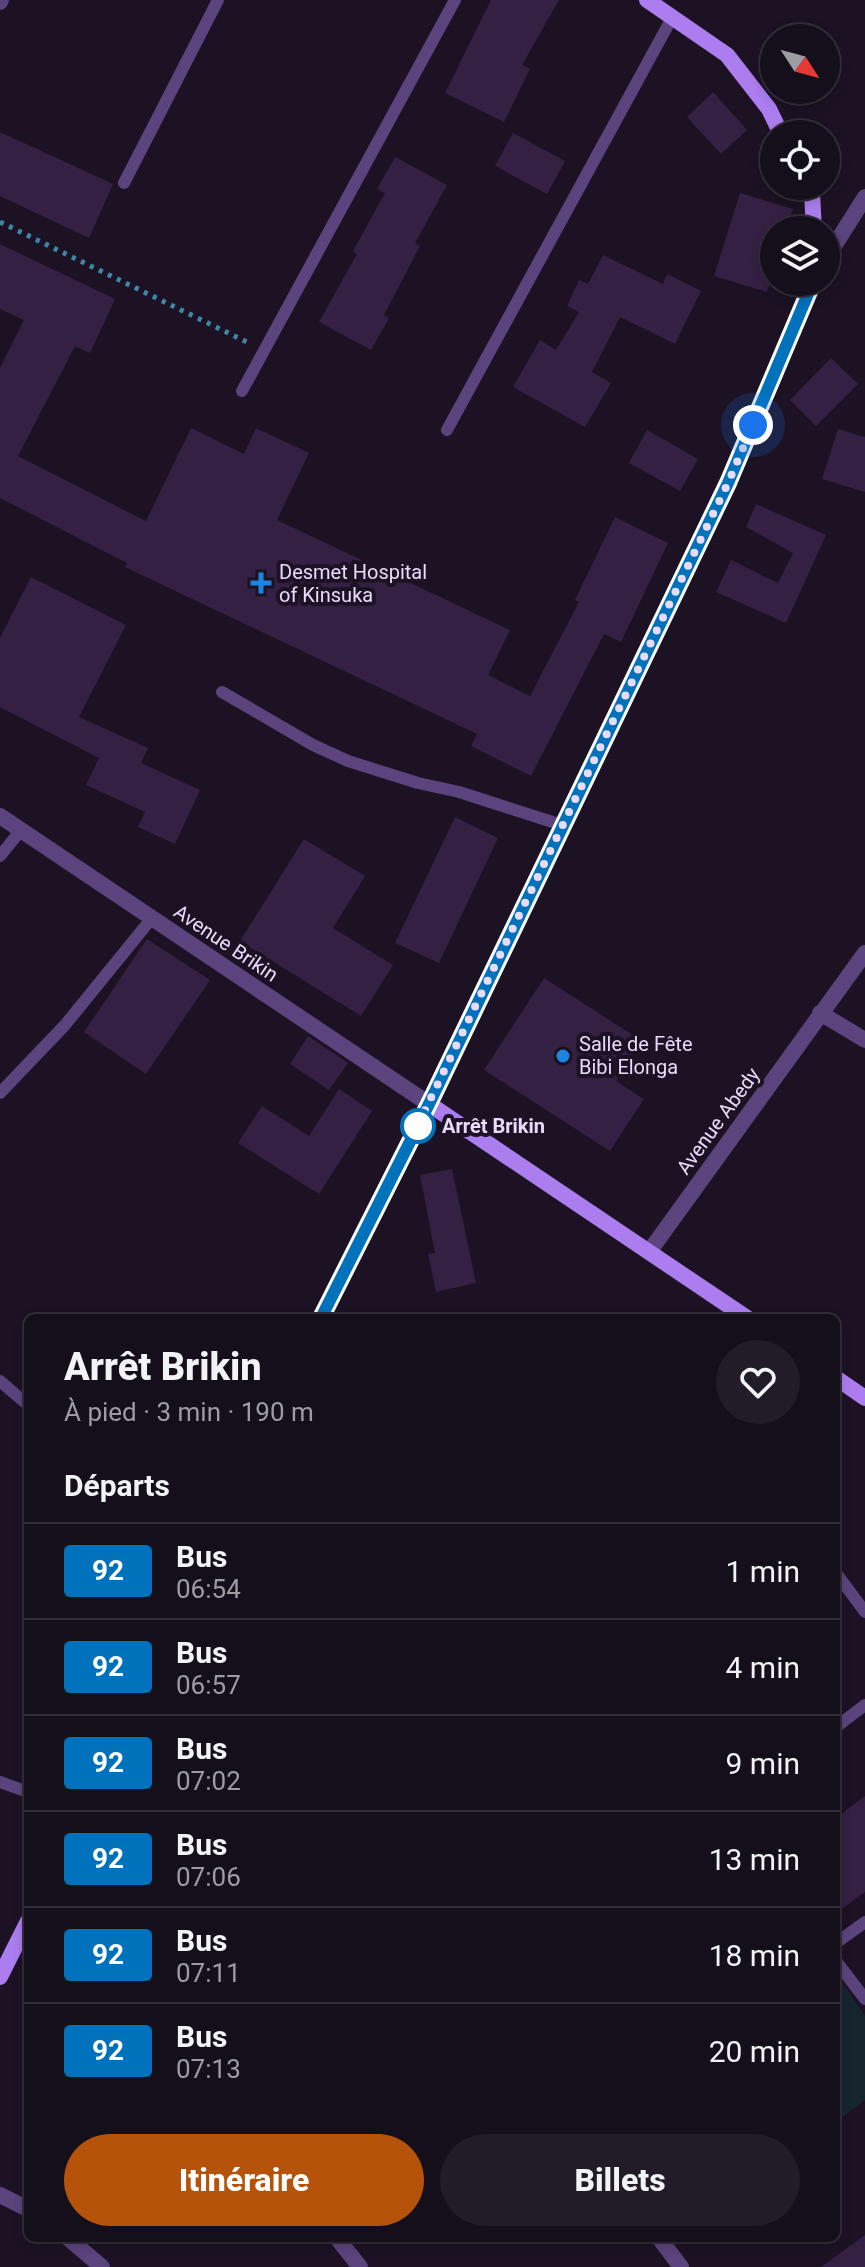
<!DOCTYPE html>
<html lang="fr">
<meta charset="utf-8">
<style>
:root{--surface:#150e1b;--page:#221c28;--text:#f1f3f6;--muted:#9d9ca3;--line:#342e3a;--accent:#b45309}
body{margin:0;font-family:Roboto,sans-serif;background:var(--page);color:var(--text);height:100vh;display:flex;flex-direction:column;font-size:30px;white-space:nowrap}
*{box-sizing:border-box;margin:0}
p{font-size:26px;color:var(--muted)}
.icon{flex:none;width:44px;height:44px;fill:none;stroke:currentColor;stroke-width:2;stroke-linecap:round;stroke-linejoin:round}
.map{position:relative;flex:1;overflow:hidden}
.panel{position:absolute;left:24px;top:1314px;width:816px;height:928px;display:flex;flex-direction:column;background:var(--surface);border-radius:12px;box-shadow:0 4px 12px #0003,0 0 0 2px var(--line)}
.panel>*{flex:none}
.badge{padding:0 16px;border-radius:6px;font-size:28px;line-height:52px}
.needle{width:52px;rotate:126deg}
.controls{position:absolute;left:760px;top:24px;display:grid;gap:16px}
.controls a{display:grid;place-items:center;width:80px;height:80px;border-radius:50%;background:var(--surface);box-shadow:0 4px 12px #0003,0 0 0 2px var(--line);font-size:40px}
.you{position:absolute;width:40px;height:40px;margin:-20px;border:6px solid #fff;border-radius:50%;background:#1a73e8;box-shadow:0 0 0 12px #1a73e833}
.map>.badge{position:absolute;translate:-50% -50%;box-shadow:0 0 0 4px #fff}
h2{padding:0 40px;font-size:30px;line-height:72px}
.round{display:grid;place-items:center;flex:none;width:84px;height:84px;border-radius:42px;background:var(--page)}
.overview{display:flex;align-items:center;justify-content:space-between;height:136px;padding:0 40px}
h1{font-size:38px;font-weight:800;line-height:60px}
.action{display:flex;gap:16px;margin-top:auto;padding:16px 40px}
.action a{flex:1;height:92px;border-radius:48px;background:var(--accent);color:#fff;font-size:32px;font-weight:800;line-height:92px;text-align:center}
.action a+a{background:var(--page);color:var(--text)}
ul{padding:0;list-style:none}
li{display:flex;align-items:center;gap:24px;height:96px;padding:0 40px;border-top:2px solid var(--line)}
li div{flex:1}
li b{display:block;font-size:30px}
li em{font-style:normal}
li .badge{min-width:88px;font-weight:700;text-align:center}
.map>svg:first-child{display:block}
</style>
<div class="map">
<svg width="865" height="2267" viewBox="0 0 865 2267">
<rect width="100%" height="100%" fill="#1c1224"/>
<polygon fill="#16252d" points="836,1973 865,2016 865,2100 836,2122"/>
<g fill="#342042">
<polygon points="491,0 559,0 522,65 530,69 504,122 445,93"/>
<polygon points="713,92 747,130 721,154 687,117"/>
<polygon points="0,132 113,184 89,238 0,196"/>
<polygon points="513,133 565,161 547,194 495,166"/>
<polygon points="395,157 447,185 415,243 420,246 384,315 389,318 371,350 319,322 357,254 353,251 385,193 377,189"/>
<polygon points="740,193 793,209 786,230 774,230 774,269 767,292 714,276"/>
<polygon points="0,244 115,299 90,353 75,346 18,456 146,521 191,428 244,454 256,428 309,453 277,520 510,630 488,675 530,696 579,602 575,600 615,517 668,543 621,642 604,634 531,776 471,746 477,734 125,567 127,563 0,498 0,368 24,320 0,309"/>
<polygon points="603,255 663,284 667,274 701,291 675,344 620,317 592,372 611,383 585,427 513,387 540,340 556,350 579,312 567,306 579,280 588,284"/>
<polygon points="831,358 858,384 816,426 790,400"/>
<polygon points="838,429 865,437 865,492 822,479"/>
<polygon points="647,430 698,459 680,491 629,463"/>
<polygon points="756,504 826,535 786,623 716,592 731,560 778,583 793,553 746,527"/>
<polygon points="31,577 126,625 79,717 148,748 141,763 200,790 175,844 138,827 145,812 86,785 99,758 0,707 0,638"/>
<polygon points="455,817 498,838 439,963 395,943"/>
<polygon points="304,839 365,876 333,928 393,965 361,1016 240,941"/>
<polygon points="147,939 210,980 146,1074 84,1032"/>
<polygon points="544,978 642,1041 616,1081 644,1099 610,1151 484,1070"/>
<polygon points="308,1036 348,1063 329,1090 290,1064"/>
<polygon points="339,1089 372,1111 319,1194 238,1143 262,1106 309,1136"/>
<polygon points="452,1169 476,1283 436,1292 428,1254 435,1253 420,1175"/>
<polygon points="865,1796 865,1892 836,1913 836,1818"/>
<polygon points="865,2235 865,2267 821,2267"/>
</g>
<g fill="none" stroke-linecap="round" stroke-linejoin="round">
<polyline stroke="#3f87a8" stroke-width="5" stroke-dasharray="4 6" stroke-linecap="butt" points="0,222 249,343"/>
<g stroke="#5b437d" stroke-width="12">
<polyline points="124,183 218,0"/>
<polyline points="242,391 455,0"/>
<polyline points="447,430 673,16"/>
<polyline points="222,692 313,745 348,761 418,783 459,792 562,825"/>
<polyline points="0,856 21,830"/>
<polyline points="0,1093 65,1025 152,918"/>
<polyline points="0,1381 28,1405"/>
<polyline points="836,1573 865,1612"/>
<polyline points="836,1727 865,1705"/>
<polyline points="0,1782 28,1792"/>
<polyline points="836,1943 865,1922"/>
<polyline points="836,1961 865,1999"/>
</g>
<g stroke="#5b437d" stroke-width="16">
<polyline points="0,2 1,0"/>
<polyline points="826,259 865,197"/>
<polyline points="0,816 429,1104"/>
<polyline points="820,1013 865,1040"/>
<polyline points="649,1252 865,953"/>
<polyline points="0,2195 28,2209"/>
<polyline points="68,2238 102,2267"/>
<polyline points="337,2238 360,2267"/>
<polyline points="659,2238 681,2267"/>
</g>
<g stroke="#ab7dee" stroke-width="16">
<polyline points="647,0 727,55 769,109 781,134"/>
<polyline points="809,186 812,193 814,230"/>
<polyline points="429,1104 747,1318"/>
<polyline points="321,1318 429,1104 728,483 813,282"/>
<polyline points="836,1378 865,1398"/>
<polyline points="0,1977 28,1921"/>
</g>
</g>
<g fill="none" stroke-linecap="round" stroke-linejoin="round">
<g stroke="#fff" stroke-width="18">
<polyline id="line" points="321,1318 429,1104 728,483 813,282"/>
</g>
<use href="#line" stroke="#0072bc" stroke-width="12"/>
<polyline stroke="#eadafa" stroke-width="8" stroke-dasharray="0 14.4" points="418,1126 415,1131 728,483 753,425"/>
</g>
<g fill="#1e84e1" stroke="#1c1224" stroke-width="3">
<path d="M257 571h8v8h8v8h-8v8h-8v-8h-8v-8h8z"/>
<circle cx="563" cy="1056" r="8"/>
</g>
<circle fill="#fff" stroke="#0072bc" stroke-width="4" cx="418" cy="1126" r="16"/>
<g text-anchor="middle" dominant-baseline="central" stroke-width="8" stroke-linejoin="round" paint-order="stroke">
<g font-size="20" fill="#eadafa" stroke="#1c1224" text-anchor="start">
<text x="279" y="572">Desmet Hospital<tspan x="279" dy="23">of Kinsuka</tspan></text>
<text x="579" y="1044">Salle de Fête<tspan x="579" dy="23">Bibi Elonga</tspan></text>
</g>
<g font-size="20" fill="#eadafa" stroke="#1c1224">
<text transform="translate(226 943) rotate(34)">Avenue Brikin</text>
<text transform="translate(718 1121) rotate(-54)">Avenue Abedy</text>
</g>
<g font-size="20" font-weight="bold" fill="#eadafa" stroke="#1c1224" text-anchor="start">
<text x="442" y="1126">Arrêt Brikin</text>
</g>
</g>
</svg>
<div class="controls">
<a><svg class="needle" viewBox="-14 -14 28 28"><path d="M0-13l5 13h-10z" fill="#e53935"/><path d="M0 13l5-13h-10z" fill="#9d9ca3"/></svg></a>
<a><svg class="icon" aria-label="locate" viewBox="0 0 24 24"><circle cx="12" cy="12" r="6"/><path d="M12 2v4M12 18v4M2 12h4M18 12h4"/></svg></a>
<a><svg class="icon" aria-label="layers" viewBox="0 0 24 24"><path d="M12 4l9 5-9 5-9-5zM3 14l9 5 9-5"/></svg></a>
</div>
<div class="you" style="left:753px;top:425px"></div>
<section class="panel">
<div class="overview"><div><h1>Arrêt Brikin</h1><p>À pied · 3 min · 190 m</p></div><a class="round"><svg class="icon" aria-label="heart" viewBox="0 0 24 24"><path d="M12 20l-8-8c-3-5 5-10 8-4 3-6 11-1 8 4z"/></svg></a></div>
<h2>Départs</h2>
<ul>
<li><span class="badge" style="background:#0072bc;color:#fff">92</span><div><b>Bus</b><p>06:54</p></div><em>1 min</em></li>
<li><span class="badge" style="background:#0072bc;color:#fff">92</span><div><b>Bus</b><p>06:57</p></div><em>4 min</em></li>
<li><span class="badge" style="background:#0072bc;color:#fff">92</span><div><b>Bus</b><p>07:02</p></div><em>9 min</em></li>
<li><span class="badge" style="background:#0072bc;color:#fff">92</span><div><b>Bus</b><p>07:06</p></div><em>13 min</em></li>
<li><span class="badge" style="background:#0072bc;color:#fff">92</span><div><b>Bus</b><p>07:11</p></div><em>18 min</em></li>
<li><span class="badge" style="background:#0072bc;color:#fff">92</span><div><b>Bus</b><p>07:13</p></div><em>20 min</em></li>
</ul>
<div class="action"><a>Itinéraire</a><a>Billets</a></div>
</section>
</div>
